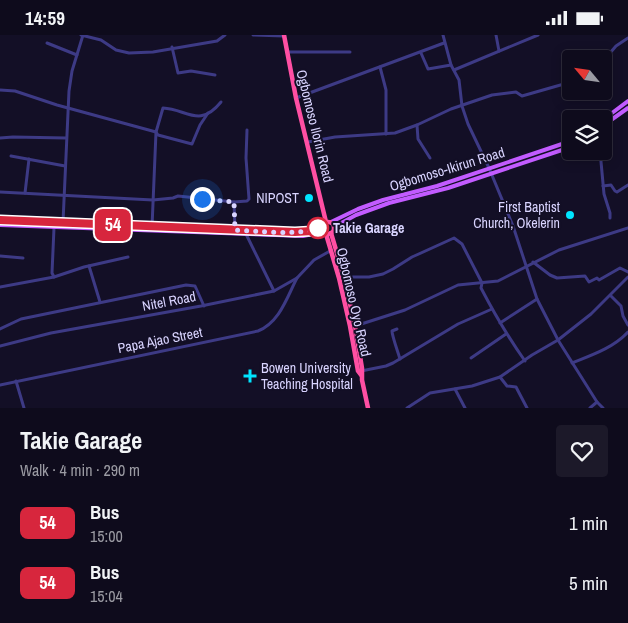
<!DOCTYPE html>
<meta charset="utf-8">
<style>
:root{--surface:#0e0b1c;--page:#1c1929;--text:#f1f3f6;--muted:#9b9ba3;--line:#2e2b3b}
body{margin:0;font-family:"Archivo Narrow",sans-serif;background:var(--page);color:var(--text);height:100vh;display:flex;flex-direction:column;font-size:19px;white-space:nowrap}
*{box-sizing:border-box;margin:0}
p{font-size:16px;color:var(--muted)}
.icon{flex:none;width:28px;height:28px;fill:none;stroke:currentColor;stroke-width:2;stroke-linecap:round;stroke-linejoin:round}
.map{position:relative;height:373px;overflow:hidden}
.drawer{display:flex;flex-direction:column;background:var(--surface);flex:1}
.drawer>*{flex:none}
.badge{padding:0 10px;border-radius:8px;font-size:18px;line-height:32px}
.needle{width:32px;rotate:299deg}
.buttons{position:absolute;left:562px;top:15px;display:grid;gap:10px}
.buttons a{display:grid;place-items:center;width:50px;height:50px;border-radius:5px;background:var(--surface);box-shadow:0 2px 12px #0003,0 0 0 1px var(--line);font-size:25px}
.you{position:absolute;width:25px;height:25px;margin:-12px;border:4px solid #fff;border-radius:50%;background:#1a73e8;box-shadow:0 0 0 8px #1a73e833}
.map>.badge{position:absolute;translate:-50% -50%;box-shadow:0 0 0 2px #fff}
.round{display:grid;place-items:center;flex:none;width:52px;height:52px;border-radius:5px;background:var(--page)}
.headline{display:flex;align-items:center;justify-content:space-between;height:85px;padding:0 20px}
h1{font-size:24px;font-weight:700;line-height:38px}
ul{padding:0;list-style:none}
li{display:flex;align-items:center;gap:15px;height:60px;padding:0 20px}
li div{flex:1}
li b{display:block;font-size:19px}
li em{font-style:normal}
li .badge{min-width:55px;font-weight:700;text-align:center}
.status{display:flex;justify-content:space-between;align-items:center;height:35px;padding:0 25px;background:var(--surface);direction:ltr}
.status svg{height:14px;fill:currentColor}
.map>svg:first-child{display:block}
</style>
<div class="status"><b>14:59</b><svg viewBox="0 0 49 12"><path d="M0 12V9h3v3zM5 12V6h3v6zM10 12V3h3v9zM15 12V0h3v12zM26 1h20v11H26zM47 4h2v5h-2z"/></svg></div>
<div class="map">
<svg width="628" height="373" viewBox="0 0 628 373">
<rect width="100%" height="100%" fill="#130f26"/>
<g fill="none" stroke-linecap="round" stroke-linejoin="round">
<g stroke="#3d3a85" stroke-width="3">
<polyline points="81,0 101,5 116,15 129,18 153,17 217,6 225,0"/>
<polyline points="253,0 284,1"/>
<polyline points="496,0 499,16"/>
<polyline points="47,8 77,20"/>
<polyline points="172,12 178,38 191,36 215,40"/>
<polyline points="287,17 350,17"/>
<polyline points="421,18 428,34 451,30"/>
<polyline points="604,25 616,11 628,3"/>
<polyline points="380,32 386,55 386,99"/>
<polyline points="454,35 538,0"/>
<polyline points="0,55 15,56 57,70 156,97 158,100 192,109 200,90 208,78"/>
<polyline points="296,63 444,8"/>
<polyline points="417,90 418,104 430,123"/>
<polyline points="0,103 13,102 66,103"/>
<polyline points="308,107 335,102 395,98 417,90 451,74 492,60 516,57 522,61 571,47"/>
<polyline points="600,116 604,159 610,178 610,183"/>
<polyline points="11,121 65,131"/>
<polyline points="603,151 611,150 615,156 617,157 628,150"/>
<polyline points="0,157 153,165 173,163 178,161 234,167"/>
<polyline points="25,158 29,124"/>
<polyline points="63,187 69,56 72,36 83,0"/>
<path d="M152 192 156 97 163 73C187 74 199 94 221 67"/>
<polyline points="54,193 52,238 54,242"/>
<polyline points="235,195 234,167 247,166 249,164 246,123 247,95"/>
<polyline points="246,199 274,256"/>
<polyline points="0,221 23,223"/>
<polyline points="533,227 550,240 557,243 585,241 589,247 597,243 599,245 620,233 628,237"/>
<polyline points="89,231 100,267"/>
<path d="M344 242H369L383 239 393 234 412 222 454 203 462 209 482 248 481 253C494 278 508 302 525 326"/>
<polyline points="0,252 54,242 84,232 128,222"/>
<polyline points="611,261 621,271 623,281 628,290"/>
<polyline points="500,288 537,264"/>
<polyline points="355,291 405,275 458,250 498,246 559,215 628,193"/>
<polyline points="0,294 21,284 186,250 195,251 204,271"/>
<path d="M397 294 392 296C392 301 398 317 400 324"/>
<polyline points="0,311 51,298 201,271 274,256 297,243 314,225 330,216"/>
<polyline points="471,323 506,299"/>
<path d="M572 328C592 320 613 313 628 297"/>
<polyline points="361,336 386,331 393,328 458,289 492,274"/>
<polyline points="500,342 507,351 516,352 527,373"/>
<polyline points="16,346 24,373"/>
<path d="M0 350 258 296C280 287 287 262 297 243"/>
<polyline points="455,354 465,373"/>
<polyline points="407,373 430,358 472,351 500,342 532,320 558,305 537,264 513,191 489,133 468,89 462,71 459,45 451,30 443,0"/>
<polyline points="590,373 597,367"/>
<polyline points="603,373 597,367 558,305 591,279 628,242"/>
</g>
<g stroke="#c25bff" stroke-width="4">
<polyline points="604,84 628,66"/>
<polyline points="604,90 628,73"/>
<polyline points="0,185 295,197 312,196 321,192"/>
<polyline points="331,187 358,174 383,165 437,151 571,106"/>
<polyline points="0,190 303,201 323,197"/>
<polyline points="334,192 356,180 389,168 448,153 571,112"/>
</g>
<g stroke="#ff4fa3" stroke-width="4.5">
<polyline points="284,0 296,63 326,187"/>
<circle cx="328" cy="193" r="6"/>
<polyline points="331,198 344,242 355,291 362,333 362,345 368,373"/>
<polyline points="326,199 339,243 350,291 358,336 361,340"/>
</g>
</g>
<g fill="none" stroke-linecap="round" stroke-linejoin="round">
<g stroke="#fff" stroke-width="11">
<polyline id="line" points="0,185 295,197 312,196 321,192"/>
</g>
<use href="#line" stroke="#d7263d" stroke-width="8"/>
<path stroke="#d9d4ff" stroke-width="5" stroke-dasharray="0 9" d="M202 164 234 167 235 195C255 196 302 201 318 193"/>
</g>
<g fill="#00e5ff" stroke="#130f26" stroke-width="2">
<circle cx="309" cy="163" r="5"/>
<circle cx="570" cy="180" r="5"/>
<path d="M247.5 333.5h5v5h5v5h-5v5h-5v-5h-5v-5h5z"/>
</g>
<circle fill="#fff" stroke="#d7263d" stroke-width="2.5" cx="318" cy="193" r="10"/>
<g text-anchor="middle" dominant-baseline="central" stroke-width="4" stroke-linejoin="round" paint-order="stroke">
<g font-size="14" fill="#d9d4ff" stroke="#130f26">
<text transform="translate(315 91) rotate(76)">Ogbomoso Ilorin Road</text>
<text transform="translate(447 134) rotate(-17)">Ogbomoso-Ikirun Road</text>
<text transform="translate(169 266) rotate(-11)">Nitel Road</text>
<text transform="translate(354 267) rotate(77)">Ogbomoso Oyo Road</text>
<text transform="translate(160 305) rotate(-11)">Papa Ajao Street</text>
</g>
<g font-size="14" fill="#d9d4ff" stroke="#130f26" text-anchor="end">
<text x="299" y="163">NIPOST</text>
<text x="560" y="172">First Baptist<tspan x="560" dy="16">Church, Okelerin</tspan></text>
<text x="261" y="333" text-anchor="start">Bowen University<tspan x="261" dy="16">Teaching Hospital</tspan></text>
</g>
<g font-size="14" font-weight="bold" fill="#d9d4ff" stroke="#130f26" text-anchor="start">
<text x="333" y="193">Takie Garage</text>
</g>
</g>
</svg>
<div class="buttons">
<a><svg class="needle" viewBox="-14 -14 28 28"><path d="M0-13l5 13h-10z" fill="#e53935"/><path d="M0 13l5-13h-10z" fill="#9b9ba3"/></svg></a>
<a><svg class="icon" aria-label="layers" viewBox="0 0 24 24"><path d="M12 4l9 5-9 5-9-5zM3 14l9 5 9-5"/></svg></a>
</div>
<div class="you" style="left:202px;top:164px"></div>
<b class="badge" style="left:113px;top:190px;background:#d7263d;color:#fff">54</b>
</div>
<section class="drawer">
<div class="headline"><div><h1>Takie Garage</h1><p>Walk · 4 min · 290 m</p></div><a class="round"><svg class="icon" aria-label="heart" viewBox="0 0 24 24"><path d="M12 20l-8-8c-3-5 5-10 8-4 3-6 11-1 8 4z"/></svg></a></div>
<ul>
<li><span class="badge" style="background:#d7263d;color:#fff">54</span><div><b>Bus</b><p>15:00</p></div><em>1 min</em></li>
<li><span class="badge" style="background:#d7263d;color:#fff">54</span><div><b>Bus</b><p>15:04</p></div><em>5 min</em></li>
</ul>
</section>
